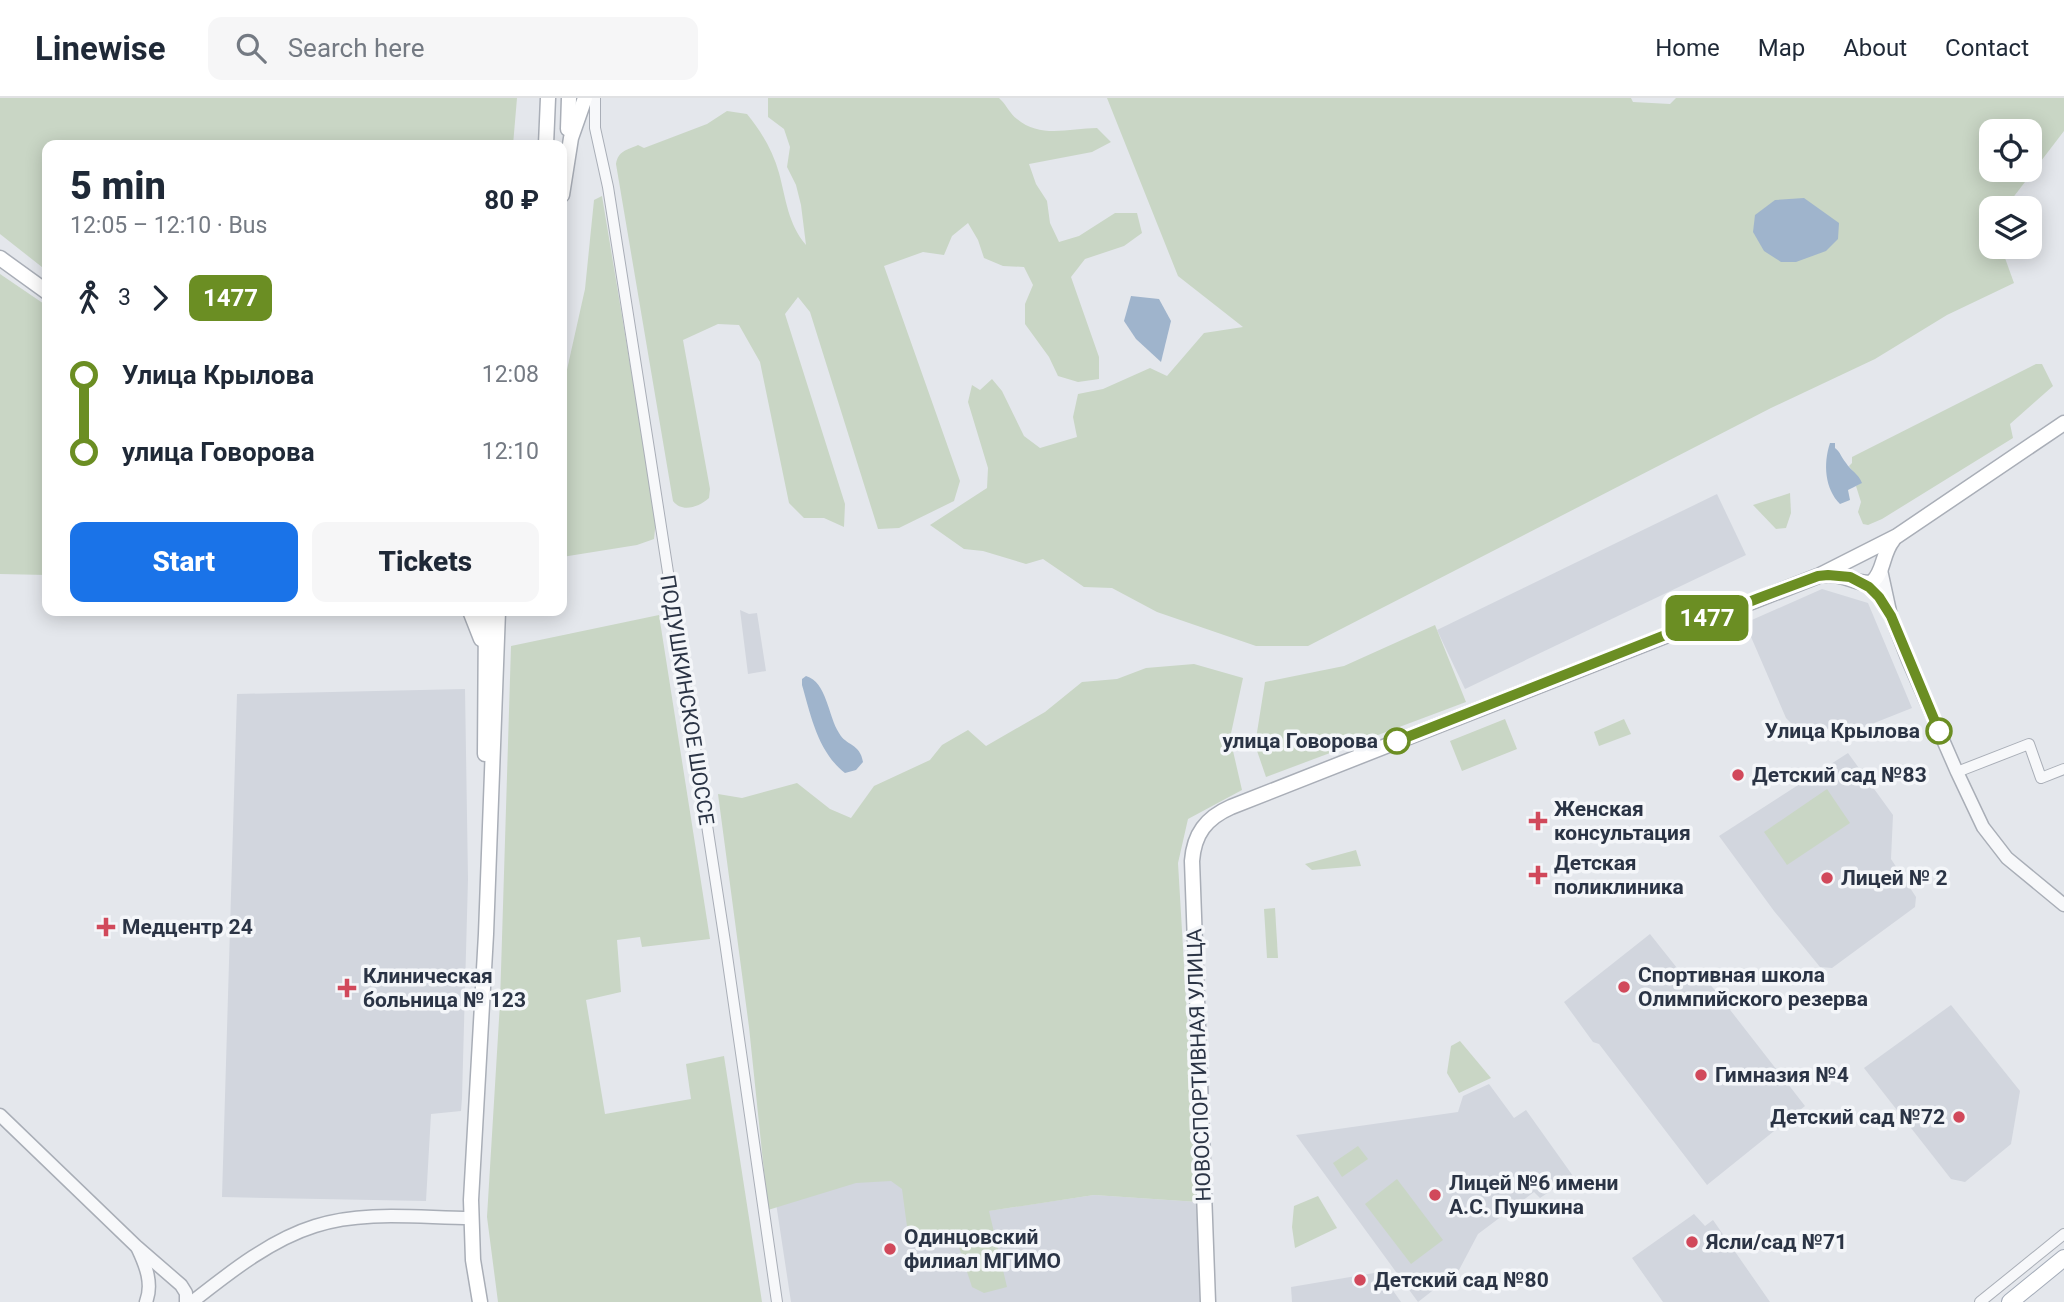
<!DOCTYPE html>
<meta charset="utf-8">
<style>
:root{--surface:#fff;--page:#f6f6f7;--text:#1f2937;--muted:#747a83;--line:#e0e1e3;--accent:#1a73e8}
body{margin:0;font-family:Roboto,sans-serif;background:var(--page);color:var(--text);height:100vh;display:flex;flex-direction:column;font-size:26px;white-space:nowrap}
*{box-sizing:border-box;margin:0}
p{font-size:23px;color:var(--muted)}
.icon{flex:none;width:38px;height:38px;fill:none;stroke:currentColor;stroke-width:2;stroke-linecap:round;stroke-linejoin:round}
.map{position:relative;flex:1;overflow:hidden}
.side{position:absolute;left:42px;top:42px;width:525px;height:476px;display:flex;flex-direction:column;background:var(--surface);border-radius:14px;box-shadow:0 4px 18px #0003}
.side>*{flex:none}
.badge{padding:0 14px;border-radius:10px;font-size:24px;line-height:46px}
.tools{position:absolute;left:1979px;top:21px;display:grid;gap:14px}
.tools a{display:grid;place-items:center;width:63px;height:63px;border-radius:14px;background:var(--surface);box-shadow:0 4px 18px #0003;font-size:35px}
.map>.badge{position:absolute;translate:-50% -50%;box-shadow:0 0 0 4px #fff}
.legs{display:flex;align-items:center;gap:10px;height:77px;padding:0 28px;font-size:23px}
.legs p{margin-inline-start:auto}
.overview{display:flex;align-items:center;justify-content:space-between;height:119px;padding:0 28px}
h1{font-size:38px;font-weight:800;line-height:52px}
.button{display:flex;gap:14px;margin-top:auto;padding:14px 28px}
.button a{flex:1;height:80px;border-radius:14px;background:var(--accent);color:#fff;font-size:28px;font-weight:800;line-height:80px;text-align:center}
.button a+a{background:var(--page);color:var(--text)}
ul{padding:0 28px;list-style:none}
li{display:flex;align-items:center;gap:24px;height:77px;font-size:26px}
li i{display:grid;place-items:center;width:10px;height:100%;margin:0 9px;background:currentColor}
li i::after{content:'';width:18px;height:18px;margin:-9px;border:5px solid;border-radius:50%;background:var(--surface)}
li p{margin-inline-start:auto}
li:first-child i{background:linear-gradient(#0000 50%,currentColor 0)}
li:last-child i{background:linear-gradient(currentColor 50%,#0000 0)}
header{display:flex;align-items:center;gap:42px;box-sizing:border-box;height:98px;padding:0 35px;background:var(--surface);border-bottom:2px solid var(--line)}
header strong{font-size:33px}
nav{display:flex;gap:38px;margin-inline-start:auto;font-size:24px}
.search{width:490px;height:63px;background:var(--page);display:flex;align-items:center;gap:18px;box-sizing:border-box;padding:0 24px;border-radius:14px;color:var(--muted);font-size:26px}
.map>svg:first-child{display:block}
</style>
<header>
<strong>Linewise</strong>
<div class="search"><svg class="icon" aria-label="search" viewBox="0 0 24 24"><circle cx="10" cy="10" r="6"/><path d="M15 15l6 6"/></svg>Search here</div>
<nav><a>Home</a><a>Map</a><a>About</a><a>Contact</a></nav>
</header>
<div class="map">
<svg width="2064" height="1204" viewBox="0 0 2064 1204">
<rect width="100%" height="100%" fill="#e4e7ec"/>
<g fill="#d2d6de">
<polygon points="1717,396 1746,457 1465,591 1437,532"/>
<polygon points="1822,491 1868,505 1912,610 1844,637 1837,627 1811,638 1800,634 1786,620 1745,525"/>
<polygon points="740,512 749,516 757,515 766,573 748,576"/>
<polygon points="465,591 468,781 462,1000 461,1013 431,1016 426,1103 222,1099 237,596"/>
<polygon points="1848,655 1893,717 1891,761 1916,799 1915,809 1832,870 1820,869 1774,813 1719,738"/>
<polygon points="1650,836 1677,870 1699,872 1805,1008 1707,1087 1599,946 1593,944 1564,904"/>
<polygon points="1951,907 2020,993 2011,1046 1965,1084 1951,1081 1864,970"/>
<polygon points="1489,986 1514,1020 1526,1012 1573,1078 1540,1100 1534,1094 1478,1136 1459,1172 1418,1204 1296,1037 1458,1014 1463,998"/>
<polygon points="895,1079 988,1113 1094,1097 1198,1104 1204,1204 791,1204 776,1105 837,1086"/>
<polygon points="1694,1116 1705,1128 1713,1122 1770,1204 1663,1204 1632,1160"/>
<polygon points="1380,1174 1401,1204 1292,1204 1291,1189"/>
</g>
<g fill="#c9d6c5" fill-rule="evenodd">
<polygon points="0,0 517,0 513,47 47,47 47,173 0,136"/>
<path d="M768 0H999C1006 6 1010 16 1017 21 1041 41 1070 30 1097 30L1111 44 1092 54 1029 66 1036 86 1047 103 1050 125 1059 144 1079 138 1115 115H1137L1142 135 1124 148 1085 161 1071 179 1099 259V281L1078 284 1058 278 1049 259 1025 226V206L1033 187 1024 169 1003 168 984 160 978 142 968 125 952 138 944 157 923 154 884 168 960 383 954 403 899 430 878 431 810 214 798 199 785 216 845 406 844 429 824 420H804L789 405 760 264 739 227 718 226 683 242 710 391 709 400C699 409 682 415 673 403L616 66C618 53 627 52 638 47L644 50 707 26 727 13 747 16C761 33 773 53 779 75 786 101 788 126 806 147L801 107 796 87 787 69 790 49 784 31 768 19Z"/>
<path d="M1107 0H1631L1633 4 1670 6 1676 0H2064V33L2005 110H1992V149H2001L2014 185 1947 217 1875 261 1771 310 1308 548H1256L1157 514 1112 490 1084 489 1043 461 1026 466 983 453 964 451 930 427 987 390 988 370 968 304 972 287 980 292 992 281 1002 293 1024 338 1040 350 1077 339 1073 319 1078 296 1103 291 1150 270 1167 278 1204 235 1243 229 1178 178ZM1992 33H2030V72H1992Z"/>
<polygon points="602,98 656,422 654,441 637,447 562,459 562,294 585,191 594,102"/>
<polygon points="0,176 47,208 47,477 0,476"/>
<polygon points="2036,266 2042,266 2053,288 2010,326 2013,340 1882,421 1868,427 1863,426 1858,414 1861,404 1856,388 1861,385 1849,368 1852,365 1852,359"/>
<polygon points="1790,395 1791,415 1786,430 1776,431 1753,407"/>
<polygon points="659,517 710,841 642,849 640,839 617,842 621,894 586,902 605,1016 691,1001 686,966 724,958 762,1204 498,1204 487,1119 500,905 511,548"/>
<polygon points="1435,527 1466,604 1266,679 1255,647 1265,584 1344,568"/>
<polygon points="1194,566 1243,580 1230,640 1242,692 1188,721 1178,765 1198,1104 1094,1097 989,1113 1007,1189 984,1195 972,1189 957,1143 908,1136 902,1091 891,1083 856,1085 768,1112 749,929 718,696 742,700 797,685 830,711 851,720 874,688 930,662 942,647 968,632 986,648 1045,614 1082,584 1117,581 1146,570"/>
<polygon points="1505,621 1517,651 1462,673 1450,643"/>
<polygon points="1624,621 1631,636 1599,648 1594,634"/>
<polygon points="1827,691 1850,725 1787,767 1764,734"/>
<polygon points="1356,752 1361,768 1312,772 1305,766"/>
<polygon points="1275,810 1278,860 1267,860 1264,811"/>
<polygon points="1460,943 1491,980 1459,995 1447,975 1451,948"/>
<polygon points="1358,1048 1368,1061 1342,1079 1333,1065"/>
<polygon points="1397,1081 1443,1142 1411,1166 1365,1106"/>
<polygon points="1318,1098 1337,1130 1295,1150 1292,1129 1294,1108"/>
</g>
<g fill="#9fb4cc">
<polygon points="1804,100 1839,125 1838,141 1826,153 1796,164 1781,164 1764,153 1753,134 1755,117 1775,102"/>
<polygon points="1131,198 1159,201 1171,223 1161,264 1136,241 1124,223"/>
<path d="M1830 345H1835V350C1841 355 1841 359 1846 365 1851 373 1858 375 1862 385L1848 392 1850 402 1840 406C1825 391 1823 366 1830 345Z"/>
<path d="M806 578C827 584 828 618 839 635 846 648 860 645 863 664L856 672 845 675C818 654 811 618 802 587V581Z"/>
</g>
<g fill="none" stroke-linecap="round" stroke-linejoin="round">
<g stroke="#a9aeb7" stroke-width="12">
<g id="minor">
<polyline points="595,0 595,30 608,89 649,351 725,844 777,1204"/>
<polyline points="1957,674 2029,646 2041,680 2064,671"/>
<polyline points="1980,1204 2064,1136"/>
</g>
</g>
<g stroke="#a9aeb7" stroke-width="15">
<g id="tertiary">
<polyline points="1881,472 1891,518 1908,562 1957,674 1983,729 2007,760 2064,807"/>
<polyline points="0,1017 136,1148 181,1187 186,1195 186,1204"/>
<path d="M138 1151C146 1168 153 1186 146 1204"/>
<path d="M192 1204C229 1175 270 1142 315 1128 364 1112 421 1120 471 1120"/>
</g>
</g>
<g stroke="#a9aeb7" stroke-width="17">
<g id="secondary">
<polyline points="568,31 569,0"/>
<polyline points="546,47 548,0"/>
<polyline points="562,97 571,40 585,0"/>
<polyline points="0,160 47,194"/>
<path d="M1825 477C1845 475 1858 488 1872 484 1884 475 1882 455 1893 442"/>
<polyline points="470,513 481,541"/>
<polyline points="485,656 486,513"/>
<polyline points="480,1204 473,1162 471,1102 486,836 498,513"/>
<path d="M1208 1204 1192 763C1194 736 1206 720 1231 709L1818 478 1897 438 2064 325"/>
</g>
</g>
<g stroke="#a3abb8" stroke-width="18">
<polyline id="primary" points="2010,1204 2064,1160"/>
</g>
<use href="#minor" stroke="#f7f8fa" stroke-width="10"/>
<use href="#tertiary" stroke="#f7f8fa" stroke-width="12"/>
<use href="#secondary" stroke="#fff" stroke-width="14"/>
<use href="#primary" stroke="#fff" stroke-width="16"/>
</g>
<g fill="none" stroke-linecap="round" stroke-linejoin="round">
<g stroke="#fff" stroke-width="16">
<polyline id="line-1" points="1397,643 1759,500 1818,478 1828,477 1850,479 1869,489 1879,499 1891,518 1939,633"/>
</g>
<use href="#line-1" stroke="#6b8e23" stroke-width="10"/>
</g>
<g fill="#fff" stroke="#6b8e23" stroke-width="3.5">
<circle cx="1939" cy="633" r="12"/>
<circle cx="1397" cy="643" r="12"/>
</g>
<g fill="#d1495b" stroke="#f4f6f9" stroke-width="2.5">
<circle cx="1738" cy="677" r="7"/>
<path d="M1534.5 712.5h7v7h7v7h-7v7h-7v-7h-7v-7h7z"/>
<path d="M1534.5 766.5h7v7h7v7h-7v7h-7v-7h-7v-7h7z"/>
<circle cx="1827" cy="780" r="7"/>
<path d="M102.5 818.5h7v7h7v7h-7v7h-7v-7h-7v-7h7z"/>
<circle cx="1624" cy="889" r="7"/>
<path d="M343.5 879.5h7v7h7v7h-7v7h-7v-7h-7v-7h7z"/>
<circle cx="1701" cy="977" r="7"/>
<circle cx="1959" cy="1019" r="7"/>
<circle cx="1435" cy="1097" r="7"/>
<circle cx="1692" cy="1144" r="7"/>
<circle cx="890" cy="1151" r="7"/>
<circle cx="1360" cy="1182" r="7"/>
</g>
<g text-anchor="middle" dominant-baseline="central" stroke-width="7" stroke-linejoin="round" paint-order="stroke">
<g font-size="21" fill="#2b3445" stroke="#f4f6f9">
<text transform="translate(687 602) rotate(81)">ПОДУШКИНСКОЕ ШОССЕ</text>
<text transform="translate(1199 967) rotate(-92)">НОВОСПОРТИВНАЯ УЛИЦА</text>
</g>
<g font-size="21" font-weight="bold" fill="#2b3445" stroke="#f4f6f9" text-anchor="end">
<text x="1920" y="633">Улица Крылова</text>
<text x="1378" y="643">улица Говорова</text>
</g>
<g font-size="21" font-weight="bold" fill="#2b3445" stroke="#f4f6f9" text-anchor="start">
<text x="1752" y="677">Детский сад №83</text>
<text x="1554" y="711">Женская<tspan x="1554" dy="24">консультация</tspan></text>
<text x="1554" y="765">Детская<tspan x="1554" dy="24">поликлиника</tspan></text>
<text x="1841" y="780">Лицей № 2</text>
<text x="122" y="829">Медцентр 24</text>
<text x="1638" y="877">Спортивная школа<tspan x="1638" dy="24">Олимпийского резерва</tspan></text>
<text x="363" y="878">Клиническая<tspan x="363" dy="24">больница № 123</tspan></text>
<text x="1715" y="977">Гимназия №4</text>
<text x="1945" y="1019" text-anchor="end">Детский сад №72</text>
<text x="1449" y="1085">Лицей №6 имени<tspan x="1449" dy="24">А.С. Пушкина</tspan></text>
<text x="904" y="1139">Одинцовский<tspan x="904" dy="24">филиал МГИМО</tspan></text>
<text x="1706" y="1144">Ясли/сад №71</text>
<text x="1374" y="1182">Детский сад №80</text>
</g>
</g>
</svg>
<div class="tools">
<a><svg class="icon" aria-label="locate" viewBox="0 0 24 24"><circle cx="12" cy="12" r="6"/><path d="M12 2v4M12 18v4M2 12h4M18 12h4"/></svg></a>
<a><svg class="icon" aria-label="layers" viewBox="0 0 24 24"><path d="M12 4l9 5-9 5-9-5zM3 14l9 5 9-5"/></svg></a>
</div>
<b class="badge" style="left:1707px;top:520px;background:#6b8e23;color:#fff">1477</b>
<section class="side">
<div class="overview"><div><h1>5 min</h1><p>12:05 – 12:10 · Bus</p></div><b>80 ₽</b></div>
<div class="legs"><svg class="icon" aria-label="walk" viewBox="0 0 24 24"><circle cx="13" cy="4" r="2"/><path d="M13 8l-2 6 4 7M11 14l-3 7M7 12l3-4h3l4 4"/></svg>3<svg class="icon" aria-label="forward" viewBox="0 0 24 24"><path d="M9 5l7 7-7 7"/></svg><b class="badge" style="background:#6b8e23;color:#fff">1477</b></div>
<ul>
<li><i style="color:#6b8e23"></i><b>Улица Крылова</b><p>12:08</p></li>
<li><i style="color:#6b8e23"></i><b>улица Говорова</b><p>12:10</p></li>
</ul>
<div class="button"><a>Start</a><a>Tickets</a></div>
</section>
</div>
